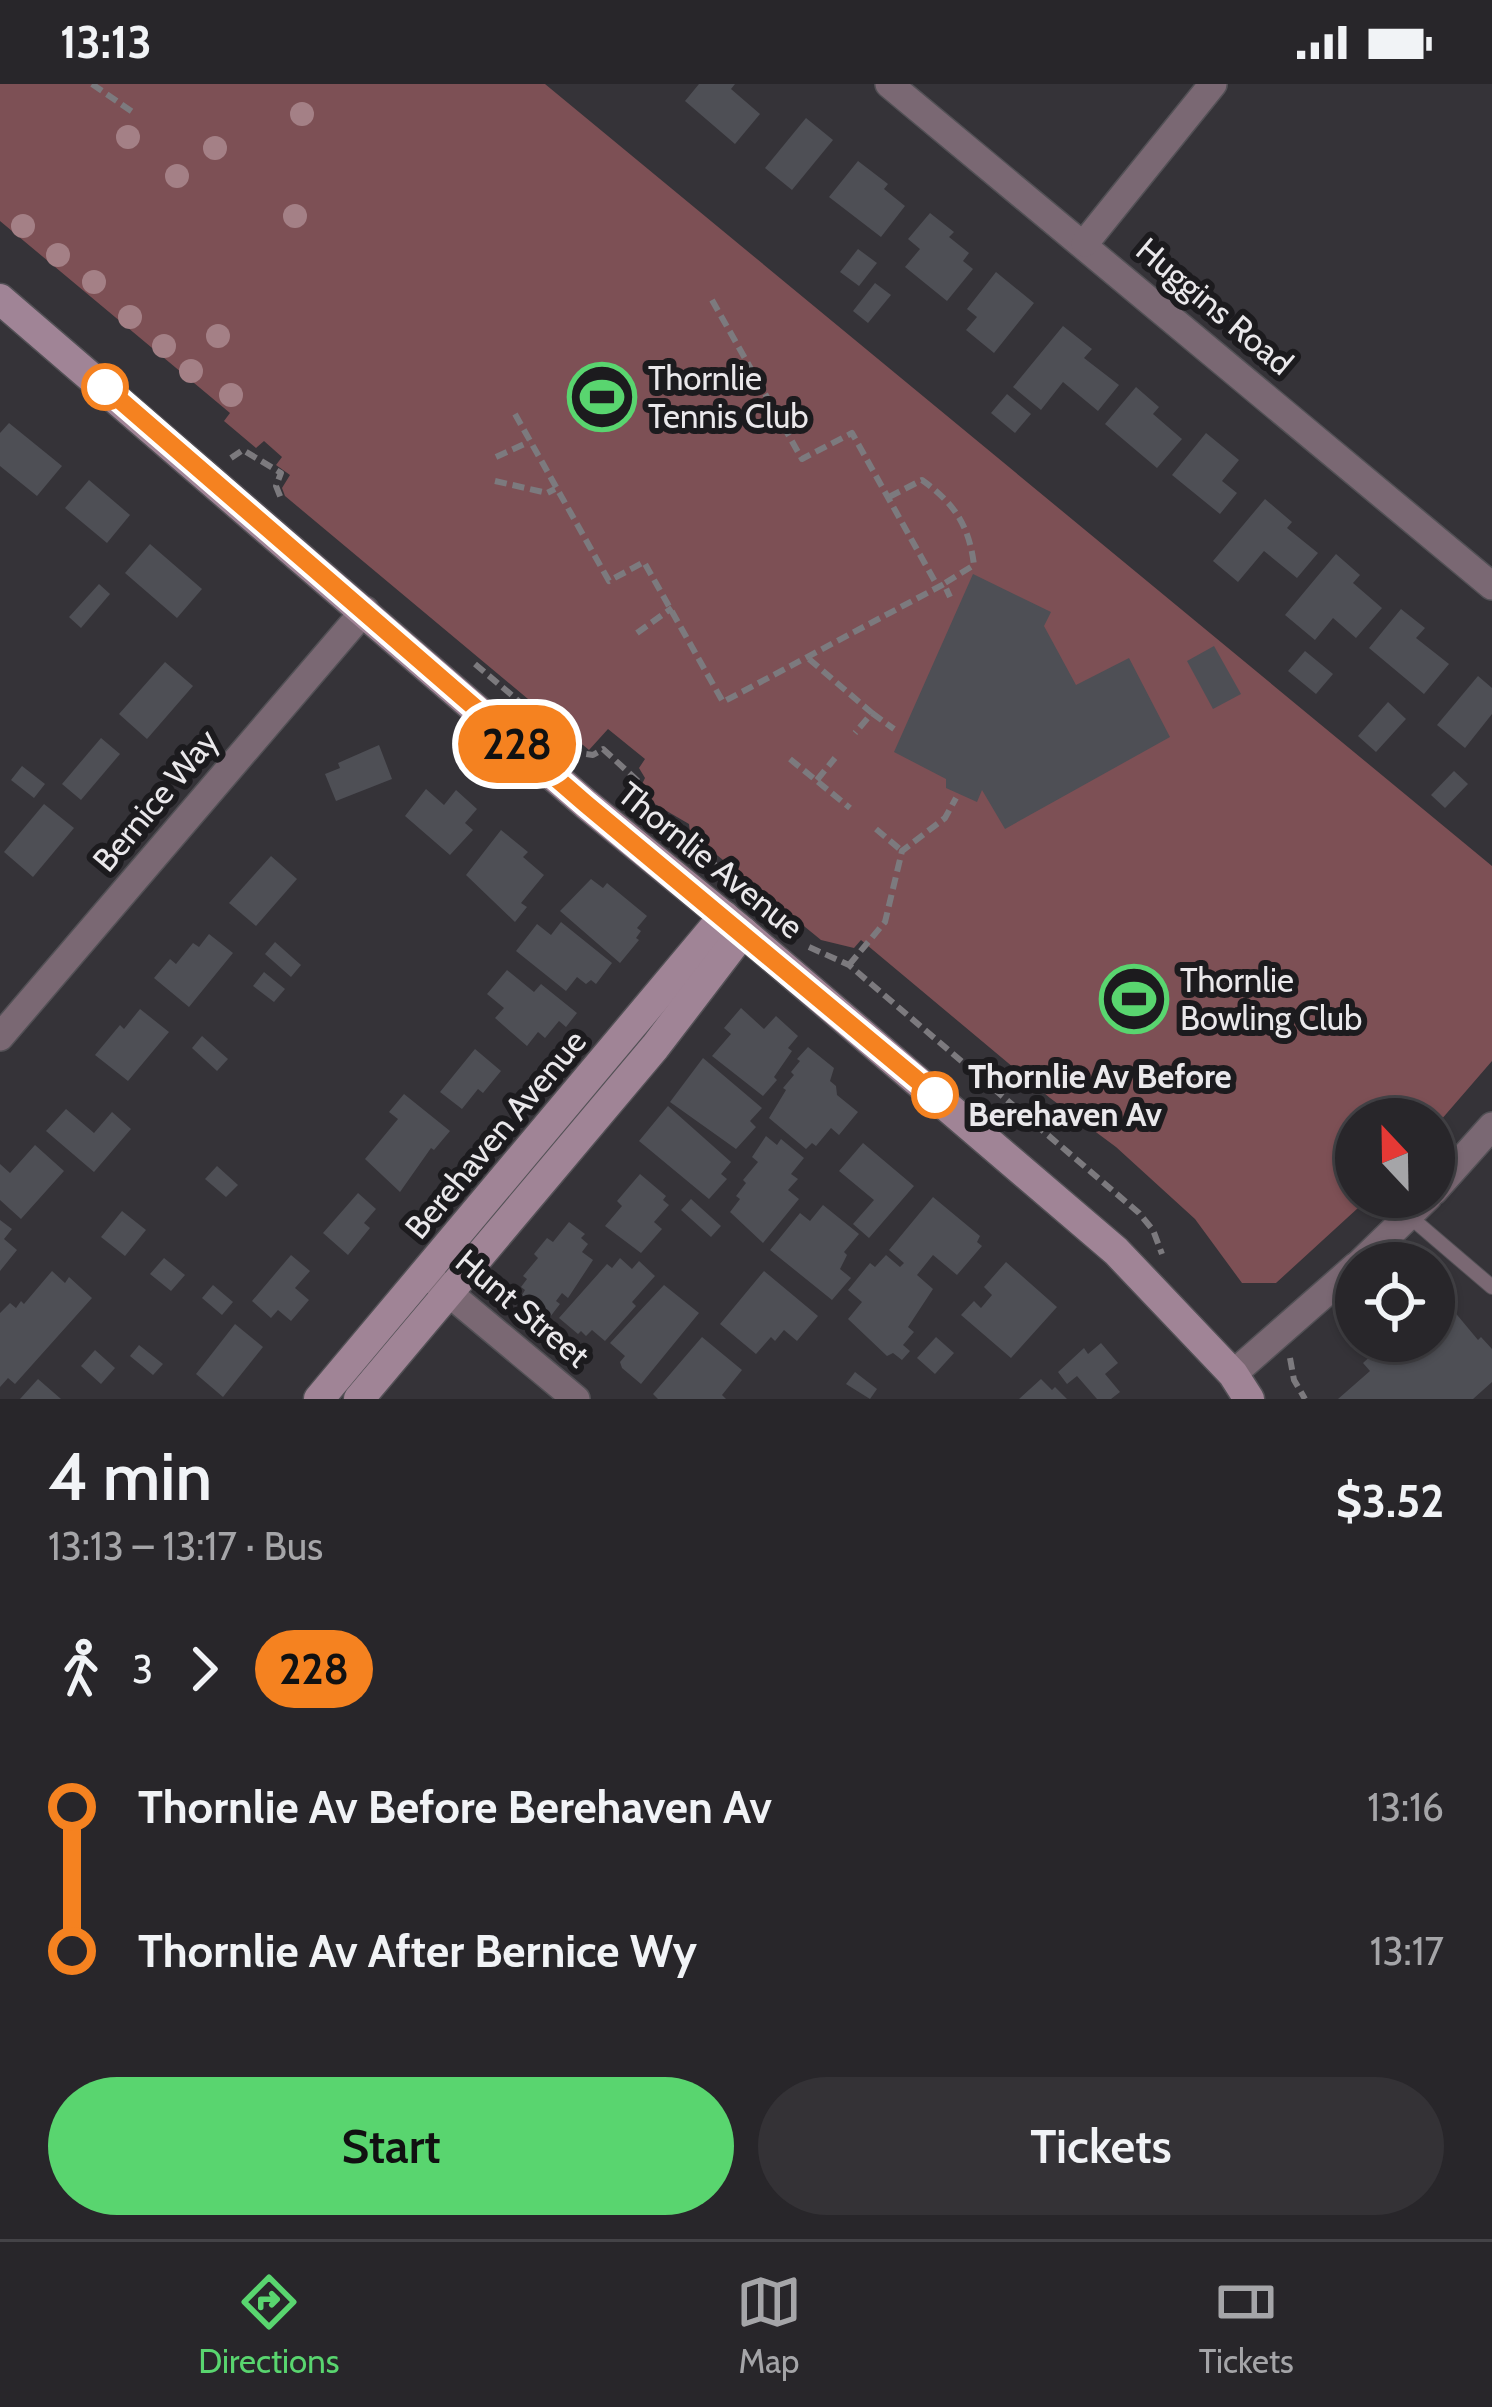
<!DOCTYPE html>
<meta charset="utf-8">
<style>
:root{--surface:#28262a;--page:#343236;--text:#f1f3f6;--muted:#a5a5a8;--line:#444347;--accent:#59d56f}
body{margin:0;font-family:Cabin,sans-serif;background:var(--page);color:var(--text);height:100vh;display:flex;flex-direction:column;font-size:45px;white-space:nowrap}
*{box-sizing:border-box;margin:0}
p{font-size:39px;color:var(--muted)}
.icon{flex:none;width:66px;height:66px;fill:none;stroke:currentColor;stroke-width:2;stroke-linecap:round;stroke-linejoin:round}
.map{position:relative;height:1315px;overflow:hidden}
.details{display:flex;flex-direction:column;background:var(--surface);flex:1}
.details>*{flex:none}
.badge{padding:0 24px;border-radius:39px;font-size:42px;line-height:78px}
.needle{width:78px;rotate:338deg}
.buttons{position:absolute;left:1335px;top:1014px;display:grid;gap:24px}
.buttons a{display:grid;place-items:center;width:120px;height:120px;border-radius:50%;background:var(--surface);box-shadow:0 3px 9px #0004,0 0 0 3px var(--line);font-size:60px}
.map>.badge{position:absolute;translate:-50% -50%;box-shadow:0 0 0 6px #fff}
.legs{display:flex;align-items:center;gap:18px;height:132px;padding:0 48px;font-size:39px}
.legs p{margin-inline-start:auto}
.summary{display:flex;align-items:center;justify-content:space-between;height:204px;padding:0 48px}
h1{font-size:66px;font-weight:600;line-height:90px}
.action{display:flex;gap:24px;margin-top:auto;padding:24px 48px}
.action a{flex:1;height:138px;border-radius:72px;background:var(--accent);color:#111;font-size:48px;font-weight:600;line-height:138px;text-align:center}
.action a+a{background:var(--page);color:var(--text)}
ul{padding:0 48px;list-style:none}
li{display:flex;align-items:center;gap:42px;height:144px;font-size:45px}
li i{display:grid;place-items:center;width:18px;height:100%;margin:0 15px;background:currentColor}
li i::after{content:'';width:30px;height:30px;margin:-15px;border:9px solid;border-radius:50%;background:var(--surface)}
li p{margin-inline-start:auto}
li:first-child i{background:linear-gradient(#0000 50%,currentColor 0)}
li:last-child i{background:linear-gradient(currentColor 50%,#0000 0)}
.status{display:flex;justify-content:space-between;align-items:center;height:84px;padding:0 60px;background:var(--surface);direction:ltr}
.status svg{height:33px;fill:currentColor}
.dock{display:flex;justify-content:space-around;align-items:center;height:168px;border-top:3px solid var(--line);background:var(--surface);font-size:33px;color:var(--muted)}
.dock a{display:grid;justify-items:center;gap:6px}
.dock .current{color:var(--accent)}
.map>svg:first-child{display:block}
</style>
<div class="status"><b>13:13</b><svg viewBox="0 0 49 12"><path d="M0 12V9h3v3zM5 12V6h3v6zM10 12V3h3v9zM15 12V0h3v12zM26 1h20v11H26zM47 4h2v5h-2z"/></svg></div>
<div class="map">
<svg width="1492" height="1315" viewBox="0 0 1492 1315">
<rect width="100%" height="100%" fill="#353338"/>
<polygon fill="#7d5055" points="0,0 545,0 1492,782 1492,977 1434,1044 1434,1035 1356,1035 1356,1113 1370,1113 1276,1199 1242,1199 1195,1135 1116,1063 1050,1014 861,856 854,864 821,856 690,749 689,740 653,719 640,704 645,694 639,684 645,675 608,645 589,666 285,412 282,404 290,391 276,381 282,373 264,357 256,364 224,337 230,329 0,137"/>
<g fill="#4e4f55">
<polygon points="699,0 735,0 731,5 760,30 735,60 685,17"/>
<polygon points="806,34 833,56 792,106 765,84"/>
<polygon points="858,77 888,100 884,105 905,122 881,153 829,113"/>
<polygon points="930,129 954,148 949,153 969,169 963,177 973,185 947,217 905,183 920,165 908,155"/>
<polygon points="858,165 877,179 859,202 840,188"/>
<polygon points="996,188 1034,219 994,269 966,246 977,233 967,225"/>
<polygon points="875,199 891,211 868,239 853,227"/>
<polygon points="1063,242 1092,265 1084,274 1119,301 1098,327 1063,298 1041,326 1013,303"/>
<polygon points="1136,303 1159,323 1153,330 1182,355 1157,384 1105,340"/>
<polygon points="1007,310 1031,330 1015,349 991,329"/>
<polygon points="9,339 62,382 37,412 0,382 0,349"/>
<polygon points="1206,349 1239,376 1222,397 1237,409 1220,430 1172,391"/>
<polygon points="89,396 130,431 107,459 65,424"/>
<polygon points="1265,415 1292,438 1287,444 1318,469 1297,494 1264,467 1238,498 1213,477"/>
<polygon points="150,460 202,505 177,534 125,489"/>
<polygon points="1336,470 1360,491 1353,499 1382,524 1356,554 1333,534 1315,556 1285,531"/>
<polygon points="973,490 1051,528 1044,542 1076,601 1129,574 1170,653 1005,745 982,706 977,718 946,704 946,695 894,668"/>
<polygon points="99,500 110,510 81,544 69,533"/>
<polygon points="1401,525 1425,544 1416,554 1449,580 1424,610 1369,564"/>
<polygon points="1214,562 1241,610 1213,625 1187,577"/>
<polygon points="1305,567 1333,590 1316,610 1288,587"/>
<polygon points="165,578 193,602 147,655 119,630"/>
<polygon points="1478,592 1492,604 1492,630 1465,664 1437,641"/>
<polygon points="1388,618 1406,635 1376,668 1358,652"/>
<polygon points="101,654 120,670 81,716 62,700"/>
<polygon points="379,661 392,695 336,717 325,690 340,684 338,679"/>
<polygon points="22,682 45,700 34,714 11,696"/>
<polygon points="1454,687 1468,700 1445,724 1431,711"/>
<polygon points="426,705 444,721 456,706 477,725 465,739 473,746 450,771 405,732"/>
<polygon points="44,720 74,744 33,793 4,768"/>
<polygon points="501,746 528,768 523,773 544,791 521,819 527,823 515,838 466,791"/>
<polygon points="271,772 297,795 256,842 229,819"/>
<polygon points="591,795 603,804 607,799 647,832 637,844 641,847 636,854 639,856 620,879 560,827"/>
<polygon points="561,838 612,879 596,900 591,896 586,900 577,893 566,907 516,867 537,840 551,851"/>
<polygon points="209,850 233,869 189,923 154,894 170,875 176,880 193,859 199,863"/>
<polygon points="275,858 301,881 291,893 265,870"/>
<polygon points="507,886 534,908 541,900 577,929 566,943 559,937 545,954 538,948 527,962 495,934 504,924 487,910"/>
<polygon points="264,888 285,905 274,918 253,902"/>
<polygon points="741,924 764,945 776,932 798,952 788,964 792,967 774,993 777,996 763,1012 712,972 731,950 724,944"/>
<polygon points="140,925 169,948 128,997 95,971 120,941 124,945"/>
<polygon points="202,952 228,975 217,987 192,964"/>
<polygon points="808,963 834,984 830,997 836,1002 837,1011 858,1028 839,1051 831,1044 816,1062 812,1059 806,1065 769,1034 786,1006 783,1004 794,991 791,988 800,977 797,975"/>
<polygon points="475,965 501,987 483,1009 478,1005 462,1025 440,1008"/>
<polygon points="703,974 762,1024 750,1037 756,1043 736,1065 670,1018"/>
<polygon points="404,1010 450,1047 434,1066 431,1064 400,1108 365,1075 398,1035 389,1028"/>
<polygon points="668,1022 731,1078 721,1090 727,1095 709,1115 639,1057"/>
<polygon points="66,1025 94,1049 112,1028 131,1045 94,1088 46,1047"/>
<polygon points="766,1052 777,1061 781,1055 804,1074 791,1090 798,1095 788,1106 799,1115 763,1159 730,1128 740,1115 736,1112 746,1099 743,1096 758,1078 752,1073"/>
<polygon points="863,1059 914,1102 869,1154 853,1140 874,1116 839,1087"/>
<polygon points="35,1061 64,1087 21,1135 0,1116 0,1080 10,1089"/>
<polygon points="217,1082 238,1101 226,1113 205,1095"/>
<polygon points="640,1090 666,1112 663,1116 669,1121 654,1138 662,1145 641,1169 605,1142 622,1122 617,1117"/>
<polygon points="358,1109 376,1125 364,1139 370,1144 348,1171 323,1149"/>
<polygon points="933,1113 980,1152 977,1158 982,1162 957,1191 933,1171 917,1191 933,1205 908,1243 914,1248 903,1261 910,1267 902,1276 893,1269 887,1272 848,1235 862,1218 848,1206 870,1179 875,1183 886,1171 900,1183 904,1179 889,1166"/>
<polygon points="691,1115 721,1142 711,1153 681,1126"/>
<polygon points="823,1121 859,1150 844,1168 847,1171 840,1185 851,1194 832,1216 770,1166 800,1129 810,1137"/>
<polygon points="122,1127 146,1146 125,1172 101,1153"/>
<polygon points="0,1136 12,1145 4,1155 17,1166 0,1187"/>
<polygon points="569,1138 585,1150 581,1154 588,1160 582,1168 593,1176 568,1214 562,1209 556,1217 560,1220 550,1233 522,1211 525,1206 521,1203 527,1195 523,1192 538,1174 534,1170 547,1154 553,1158"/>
<polygon points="291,1171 310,1187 295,1204 309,1216 291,1237 278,1226 271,1234 252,1217"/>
<polygon points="164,1174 185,1191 171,1207 150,1190"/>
<polygon points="620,1174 632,1185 639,1177 655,1192 632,1218 636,1222 605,1257 592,1246 586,1252 581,1247 578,1250 559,1234 607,1180 612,1184"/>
<polygon points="1006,1178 1057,1223 1011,1274 961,1231 974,1217 981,1224 992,1211 984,1203"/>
<polygon points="52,1187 65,1199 69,1193 92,1214 15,1300 8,1294 0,1303 0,1229 10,1219 16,1224 21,1217 24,1220"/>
<polygon points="764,1187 818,1232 797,1257 784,1246 775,1257 771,1253 756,1270 720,1240"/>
<polygon points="213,1201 233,1218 222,1231 202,1214"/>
<polygon points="664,1201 699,1229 641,1300 622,1284 620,1278 625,1272 610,1259"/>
<polygon points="1443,1214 1478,1256 1481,1253 1492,1265 1492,1298 1473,1315 1338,1315 1370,1287 1363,1279 1387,1257 1434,1257 1434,1222"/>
<polygon points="235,1240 263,1263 223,1313 196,1290"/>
<polygon points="702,1253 742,1286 722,1311 726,1315 658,1315 653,1310"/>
<polygon points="936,1253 954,1269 935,1290 917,1274"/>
<polygon points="1101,1259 1118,1279 1105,1290 1120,1308 1111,1315 1097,1315 1077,1292 1067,1300 1058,1288 1084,1264 1088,1270"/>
<polygon points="139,1261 163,1280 153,1291 130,1272"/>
<polygon points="95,1266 115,1284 101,1300 81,1282"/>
<polygon points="855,1288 877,1305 870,1315 846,1300"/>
<polygon points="38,1295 61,1315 20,1315"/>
<polygon points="1041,1295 1052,1306 1055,1303 1067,1315 1019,1315"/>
</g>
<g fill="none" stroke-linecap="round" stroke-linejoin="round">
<g stroke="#525055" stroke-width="16">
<polyline id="lane" points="1409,1132 1492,1203"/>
</g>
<g stroke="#525055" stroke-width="30">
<g id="street">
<polyline points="889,0 1492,502"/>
<polyline points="1085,159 1213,0"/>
<polyline points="0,953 365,526"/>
<polyline points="1434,1107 1492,1042"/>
<polyline points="1360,1179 1428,1113"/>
<polyline points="432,1195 576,1315"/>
<polyline points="1233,1290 1356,1182"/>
</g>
</g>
<g stroke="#525055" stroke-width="33">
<g id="secondary">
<polyline points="0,215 586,720 743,848 1116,1167 1233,1290 1249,1315"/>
<polyline points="319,1315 724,832"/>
<polyline points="359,1315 655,963 743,848"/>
</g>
</g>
<g stroke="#7c7a7e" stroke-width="6" stroke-dasharray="12 6" stroke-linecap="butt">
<polyline points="92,0 134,29"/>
<polyline points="712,216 802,375 852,349 938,503"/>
<polyline points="515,330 609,497 644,478 723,618 944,500 950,513"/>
<polyline points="496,373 529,358"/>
<polyline points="231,374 243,366 281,389 276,402 282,417"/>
<polyline points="495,397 547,409 555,405"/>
<path d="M889 413 922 396C954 419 969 441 974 481L945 499"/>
<polyline points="637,549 672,524"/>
<polyline points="809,575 872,629 855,649"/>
<polyline points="475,580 580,669 593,671 603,665 639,698 635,707 645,721 736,799"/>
<polyline points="872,629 894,645"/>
<polyline points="790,675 850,724"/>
<polyline points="817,696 835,674"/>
<polyline points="876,745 902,767"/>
<polyline points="809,863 849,881 1139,1129 1153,1146 1162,1170"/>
<polyline points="849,881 885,838 902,767 945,734 956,714"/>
<polyline points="1290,1274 1294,1296 1305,1315"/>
</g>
<use href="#lane" stroke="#7a6873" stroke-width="14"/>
<use href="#street" stroke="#7a6873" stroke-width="27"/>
<use href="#secondary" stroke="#a08496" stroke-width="30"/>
</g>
<g fill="#a48086">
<circle cx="302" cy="30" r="12"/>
<circle cx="128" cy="53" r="12"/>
<circle cx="215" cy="64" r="12"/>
<circle cx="177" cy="92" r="12"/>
<circle cx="295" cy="132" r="12"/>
<circle cx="23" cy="142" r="12"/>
<circle cx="58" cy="171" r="12"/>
<circle cx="94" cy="198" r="12"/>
<circle cx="130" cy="233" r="12"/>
<circle cx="218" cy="252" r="12"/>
<circle cx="164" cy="262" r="12"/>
<circle cx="191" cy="287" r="12"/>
<circle cx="231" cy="311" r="12"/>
</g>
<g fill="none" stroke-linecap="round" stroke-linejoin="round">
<g stroke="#fff" stroke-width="27">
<polyline id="line-1" points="105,303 586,720 935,1011"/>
</g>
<use href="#line-1" stroke="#f58220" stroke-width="18"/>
</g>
<defs>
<g id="stadium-ring" transform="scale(3.45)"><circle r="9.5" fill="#1c1b1e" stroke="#59d56f" stroke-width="1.5"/><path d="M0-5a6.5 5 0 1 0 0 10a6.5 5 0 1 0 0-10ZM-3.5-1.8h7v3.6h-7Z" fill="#59d56f"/></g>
</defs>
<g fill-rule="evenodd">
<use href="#stadium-ring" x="602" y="313"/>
<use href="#stadium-ring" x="1134" y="915"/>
</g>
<g fill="#fff" stroke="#f58220" stroke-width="6">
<circle cx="105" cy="303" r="21"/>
<circle cx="935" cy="1011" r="21"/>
</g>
<g text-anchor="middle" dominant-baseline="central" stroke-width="12" stroke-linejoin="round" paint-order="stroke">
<g font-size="33" fill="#eae8eb" stroke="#1c1b1e">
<text transform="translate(1215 222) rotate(40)">Huggins Road</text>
<text transform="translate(155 716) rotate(-50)">Bernice Way</text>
<text transform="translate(711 776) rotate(39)">Thornlie Avenue</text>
<text transform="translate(495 1050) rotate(-50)">Berehaven Avenue</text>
<text transform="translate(523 1224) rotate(40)">Hunt Street</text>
</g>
<g font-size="33" fill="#eae8eb" stroke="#1c1b1e" text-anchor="start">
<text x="648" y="294">Thornlie<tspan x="648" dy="38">Tennis Club</tspan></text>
<text x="1180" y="896">Thornlie<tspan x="1180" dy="38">Bowling Club</tspan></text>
</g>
<g font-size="33" font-weight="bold" fill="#eae8eb" stroke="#1c1b1e" text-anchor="start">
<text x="968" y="992">Thornlie Av Before<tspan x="968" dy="38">Berehaven Av</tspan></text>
</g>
</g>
</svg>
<div class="buttons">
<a><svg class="needle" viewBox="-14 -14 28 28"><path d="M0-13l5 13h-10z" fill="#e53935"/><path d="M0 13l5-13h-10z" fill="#a5a5a8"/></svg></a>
<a><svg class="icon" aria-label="locate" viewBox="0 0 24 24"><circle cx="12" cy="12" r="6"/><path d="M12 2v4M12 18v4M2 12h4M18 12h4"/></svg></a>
</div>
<b class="badge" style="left:517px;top:660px;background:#f58220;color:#111">228</b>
</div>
<section class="details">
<div class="summary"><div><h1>4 min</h1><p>13:13 – 13:17 · Bus</p></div><b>$3.52</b></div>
<div class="legs"><svg class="icon" aria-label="walk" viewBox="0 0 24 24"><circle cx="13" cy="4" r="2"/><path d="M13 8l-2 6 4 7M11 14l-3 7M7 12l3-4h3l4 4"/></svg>3<svg class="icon" aria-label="forward" viewBox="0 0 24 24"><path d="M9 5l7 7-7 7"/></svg><b class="badge" style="background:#f58220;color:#111">228</b></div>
<ul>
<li><i style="color:#f58220"></i><b>Thornlie Av Before Berehaven Av</b><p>13:16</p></li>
<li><i style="color:#f58220"></i><b>Thornlie Av After Bernice Wy</b><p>13:17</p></li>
</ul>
<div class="action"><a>Start</a><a>Tickets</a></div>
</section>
<nav class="dock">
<a class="current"><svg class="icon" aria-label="directions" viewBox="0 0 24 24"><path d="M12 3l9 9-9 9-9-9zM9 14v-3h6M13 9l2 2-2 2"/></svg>Directions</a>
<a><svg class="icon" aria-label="map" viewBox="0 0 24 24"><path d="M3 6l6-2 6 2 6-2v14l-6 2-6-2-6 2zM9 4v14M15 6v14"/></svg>Map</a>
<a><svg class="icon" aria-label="tickets" viewBox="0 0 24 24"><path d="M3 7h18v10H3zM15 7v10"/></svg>Tickets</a>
</nav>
